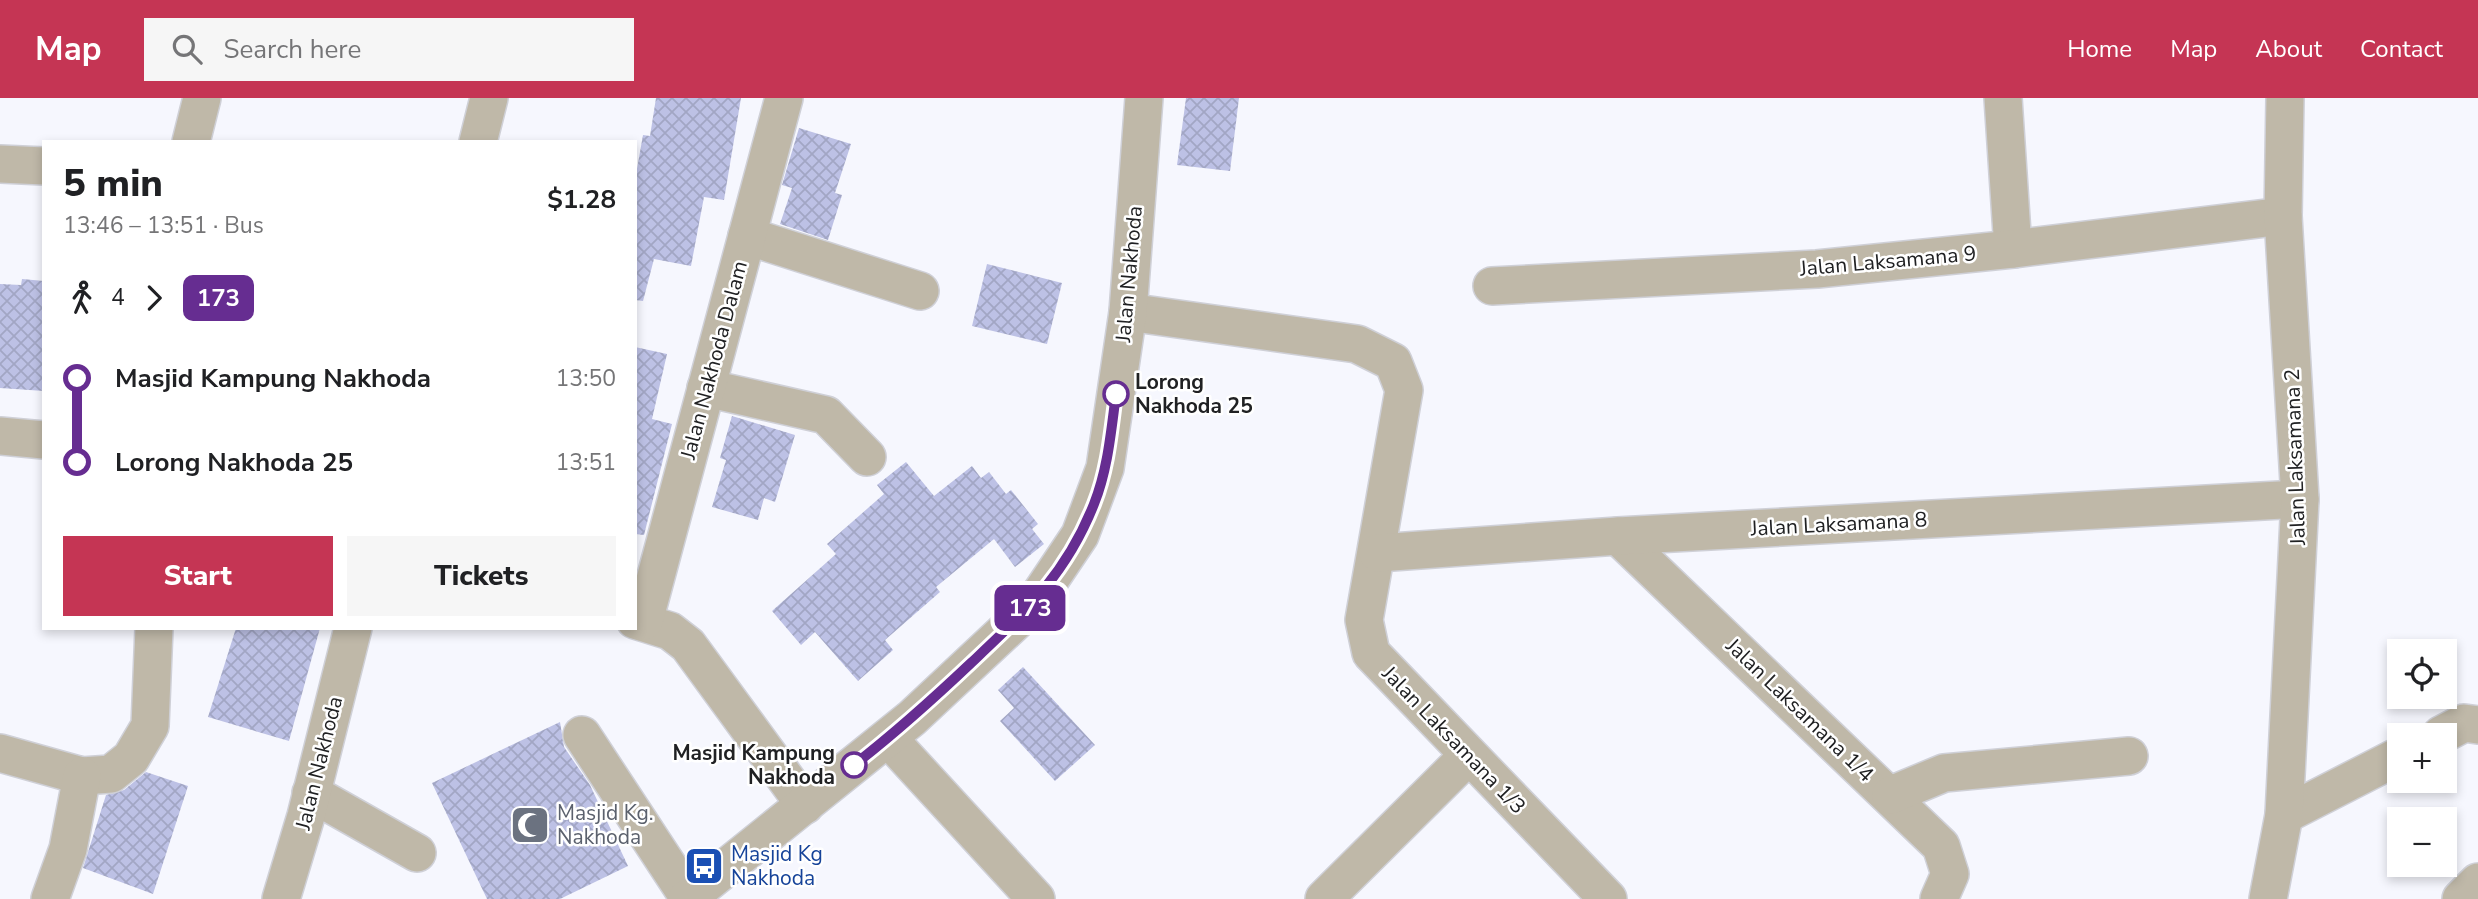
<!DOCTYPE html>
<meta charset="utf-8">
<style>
:root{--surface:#fff;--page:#f6f6f6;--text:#202124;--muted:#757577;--accent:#c53554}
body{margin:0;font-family:"Nunito Sans",sans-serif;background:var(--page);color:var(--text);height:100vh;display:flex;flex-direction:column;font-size:26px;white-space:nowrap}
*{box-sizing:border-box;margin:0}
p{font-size:23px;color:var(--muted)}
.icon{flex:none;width:38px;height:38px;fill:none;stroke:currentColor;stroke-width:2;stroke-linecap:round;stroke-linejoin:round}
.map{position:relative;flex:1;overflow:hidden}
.details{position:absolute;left:42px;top:42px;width:595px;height:490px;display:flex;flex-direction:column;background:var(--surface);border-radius:0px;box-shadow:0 4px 10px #0003}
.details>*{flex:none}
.badge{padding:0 14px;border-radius:10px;font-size:24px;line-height:46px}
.fabs{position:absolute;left:2387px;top:541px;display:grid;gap:14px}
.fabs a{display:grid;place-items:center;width:70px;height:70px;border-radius:0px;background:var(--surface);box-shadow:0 4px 10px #0003;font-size:35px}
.map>.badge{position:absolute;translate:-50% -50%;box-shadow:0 0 0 4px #fff}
.legs{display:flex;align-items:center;gap:10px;height:77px;padding:0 21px;font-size:23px}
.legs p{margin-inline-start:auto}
.overview{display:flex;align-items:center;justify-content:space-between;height:119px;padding:0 21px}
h1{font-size:38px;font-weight:800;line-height:52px}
.action{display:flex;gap:14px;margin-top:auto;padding:14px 21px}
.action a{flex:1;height:80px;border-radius:0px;background:var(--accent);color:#fff;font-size:28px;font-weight:800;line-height:80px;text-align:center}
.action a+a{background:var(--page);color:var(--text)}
ul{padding:0 21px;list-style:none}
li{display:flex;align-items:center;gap:24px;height:84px;font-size:26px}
li i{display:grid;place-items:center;width:10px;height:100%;margin:0 9px;background:currentColor}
li i::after{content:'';width:18px;height:18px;margin:-9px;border:5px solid;border-radius:50%;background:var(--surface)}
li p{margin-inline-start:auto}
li:first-child i{background:linear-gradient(#0000 50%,currentColor 0)}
li:last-child i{background:linear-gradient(currentColor 50%,#0000 0)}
header{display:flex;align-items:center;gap:42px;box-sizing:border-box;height:98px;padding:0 35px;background:var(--accent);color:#fff}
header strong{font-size:33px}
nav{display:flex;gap:38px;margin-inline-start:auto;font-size:24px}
.search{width:490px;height:63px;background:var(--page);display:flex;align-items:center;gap:18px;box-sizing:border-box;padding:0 24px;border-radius:0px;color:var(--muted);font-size:26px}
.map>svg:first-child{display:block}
</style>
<header>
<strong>Map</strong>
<div class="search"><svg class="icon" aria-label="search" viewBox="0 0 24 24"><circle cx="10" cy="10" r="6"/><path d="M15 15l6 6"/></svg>Search here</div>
<nav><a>Home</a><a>Map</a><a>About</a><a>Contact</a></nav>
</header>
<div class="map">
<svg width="2478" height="801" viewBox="0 0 2478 801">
<defs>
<pattern id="building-cross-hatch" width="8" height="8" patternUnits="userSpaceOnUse" patternTransform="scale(1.75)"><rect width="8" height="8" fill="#bdc1e5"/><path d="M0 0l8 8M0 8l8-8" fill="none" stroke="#a2a6c4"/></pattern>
</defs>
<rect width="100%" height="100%" fill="#f6f7fe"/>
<g fill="url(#building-cross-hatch)">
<polygon points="656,0 741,0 724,102 704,99 691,168 654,161 643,203 635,202 635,82 643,37 650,38"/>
<polygon points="1186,0 1239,0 1230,73 1177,67"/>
<polygon points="799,30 851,46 835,95 842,97 828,142 780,126 792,90 782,87"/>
<polygon points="987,166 1062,185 1047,246 972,228"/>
<polygon points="22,181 44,183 44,293 0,290 0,186 21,187"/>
<polygon points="635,249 667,256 652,321 672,326 644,437 635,436"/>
<polygon points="732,318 795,337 775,404 764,400 758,422 712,409 726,362 720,360"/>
<polygon points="906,364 934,398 972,368 981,380 989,374 1006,396 1011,392 1038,426 1032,431 1044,446 1015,469 994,441 936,489 940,494 885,542 893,552 858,583 815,534 801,547 772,513 836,456 827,446 884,396 877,387"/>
<polygon points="236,530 320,530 289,643 208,619"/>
<polygon points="1023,569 1095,647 1055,683 1000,623 1014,610 998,592"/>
<polygon points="560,624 564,649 590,687 628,768 560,801 487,801 432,685"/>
<polygon points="146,674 188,688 153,796 83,770 106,697 124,692"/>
</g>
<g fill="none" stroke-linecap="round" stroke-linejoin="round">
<g stroke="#cfd0d7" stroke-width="40">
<g id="minor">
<polyline points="2003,0 2013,151"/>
<polyline points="191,44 202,0"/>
<polyline points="478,44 489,0"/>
<polyline points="0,66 44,68"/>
<polyline points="747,138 920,193"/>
<polyline points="1492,188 1817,171 2013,151 2283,118"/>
<polyline points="1128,214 1357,246 1393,264 1404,292 1364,522 1371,555 1608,801"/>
<polyline points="706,290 826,317 867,359"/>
<polyline points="0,338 44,342"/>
<polyline points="1618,438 1941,748 1950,776 1939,801"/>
<polyline points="1378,455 1618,438 2300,401"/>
<polyline points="635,522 670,533 688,547 805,707"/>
<polyline points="644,523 784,0"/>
<polyline points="582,637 689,800"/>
<polyline points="2441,637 2464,625 2478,627"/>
<polyline points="888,640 1036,801"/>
<polyline points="0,655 82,678 111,676 131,660 150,628 154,530"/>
<polyline points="311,695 417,755"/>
<polyline points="1891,697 1944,675 2129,658"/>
<polyline points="2284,717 2399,658"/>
<polyline points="50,801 68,751 82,678"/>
<polyline points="281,801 306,718 353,530"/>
<polyline points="687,801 912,620 1033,507 1080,437 1105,370 1128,214 1144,0"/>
<polyline points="1324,801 1468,658"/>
<polyline points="2268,801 2284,717 2300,401 2283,118 2285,0"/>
<polyline points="2461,801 2478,784"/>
</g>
</g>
<use href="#minor" stroke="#bfb8a8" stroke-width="37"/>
</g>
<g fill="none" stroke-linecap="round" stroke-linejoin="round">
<g stroke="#fff" stroke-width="16">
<path id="line-1" d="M854 667C895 635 933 601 971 565 1025 514 1066 477 1094 406 1108 371 1111 333 1116 296"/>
</g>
<use href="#line-1" stroke="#662d91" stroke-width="10"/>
</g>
<defs>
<g id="mosque-square" transform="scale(2.0125)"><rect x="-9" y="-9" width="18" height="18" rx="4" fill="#6b7280" stroke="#fff"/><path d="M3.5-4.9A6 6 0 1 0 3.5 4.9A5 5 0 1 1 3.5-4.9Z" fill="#fff"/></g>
<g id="bus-square" transform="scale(2.0125)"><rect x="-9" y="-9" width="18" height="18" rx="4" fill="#1a4fb4" stroke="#fff"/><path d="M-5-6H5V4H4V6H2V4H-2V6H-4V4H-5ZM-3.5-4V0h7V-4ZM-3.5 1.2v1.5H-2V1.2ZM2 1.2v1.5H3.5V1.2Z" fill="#fff"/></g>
</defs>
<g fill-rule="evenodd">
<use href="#mosque-square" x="530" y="727"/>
<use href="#bus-square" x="704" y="768"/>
</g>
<g fill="#fff" stroke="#662d91" stroke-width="3.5">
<circle cx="1116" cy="296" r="12"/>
<circle cx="854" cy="667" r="12"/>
</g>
<g text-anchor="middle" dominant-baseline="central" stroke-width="5" stroke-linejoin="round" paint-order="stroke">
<g font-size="21" fill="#202123" stroke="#fff">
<text transform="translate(1888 163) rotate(-5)">Jalan Laksamana 9</text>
<text transform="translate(1129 176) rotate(-85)">Jalan Nakhoda</text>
<text transform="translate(714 262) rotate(-75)">Jalan Nakhoda Dalam</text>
<text transform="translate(2295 359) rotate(-92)">Jalan Laksamana 2</text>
<text transform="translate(1839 426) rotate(-3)">Jalan Laksamana 8</text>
<text transform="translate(1800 612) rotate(44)">Jalan Laksamana 1/4</text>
<text transform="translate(1454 642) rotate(46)">Jalan Laksamana 1/3</text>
<text transform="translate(319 665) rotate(-76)">Jalan Nakhoda</text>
</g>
<g font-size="21" font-weight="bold" fill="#202123" stroke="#fff" text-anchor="start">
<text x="1135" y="284">Lorong<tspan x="1135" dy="24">Nakhoda 25</tspan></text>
<text x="835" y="655" text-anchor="end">Masjid Kampung<tspan x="835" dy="24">Nakhoda</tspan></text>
</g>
<g font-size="21" fill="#5b616d" stroke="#fff" text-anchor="start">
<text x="557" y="715">Masjid Kg.<tspan x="557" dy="24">Nakhoda</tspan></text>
</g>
<g font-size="21" fill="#164399" stroke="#fff" text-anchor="start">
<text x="731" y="756">Masjid Kg<tspan x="731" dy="24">Nakhoda</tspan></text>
</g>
</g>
</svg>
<div class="fabs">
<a><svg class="icon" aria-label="locate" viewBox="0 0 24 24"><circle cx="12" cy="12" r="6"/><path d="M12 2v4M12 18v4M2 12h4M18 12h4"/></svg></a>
<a>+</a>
<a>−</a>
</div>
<b class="badge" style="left:1030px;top:510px;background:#662d91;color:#fff">173</b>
<section class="details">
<div class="overview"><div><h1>5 min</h1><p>13:46 – 13:51 · Bus</p></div><b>$1.28</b></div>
<div class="legs"><svg class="icon" aria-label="walk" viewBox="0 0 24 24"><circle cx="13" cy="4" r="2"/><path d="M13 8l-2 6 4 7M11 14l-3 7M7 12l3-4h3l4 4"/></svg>4<svg class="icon" aria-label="forward" viewBox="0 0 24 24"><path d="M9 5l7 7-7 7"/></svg><b class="badge" style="background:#662d91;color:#fff">173</b></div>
<ul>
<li><i style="color:#662d91"></i><b>Masjid Kampung Nakhoda</b><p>13:50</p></li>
<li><i style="color:#662d91"></i><b>Lorong Nakhoda 25</b><p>13:51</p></li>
</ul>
<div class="action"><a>Start</a><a>Tickets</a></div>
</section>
</div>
